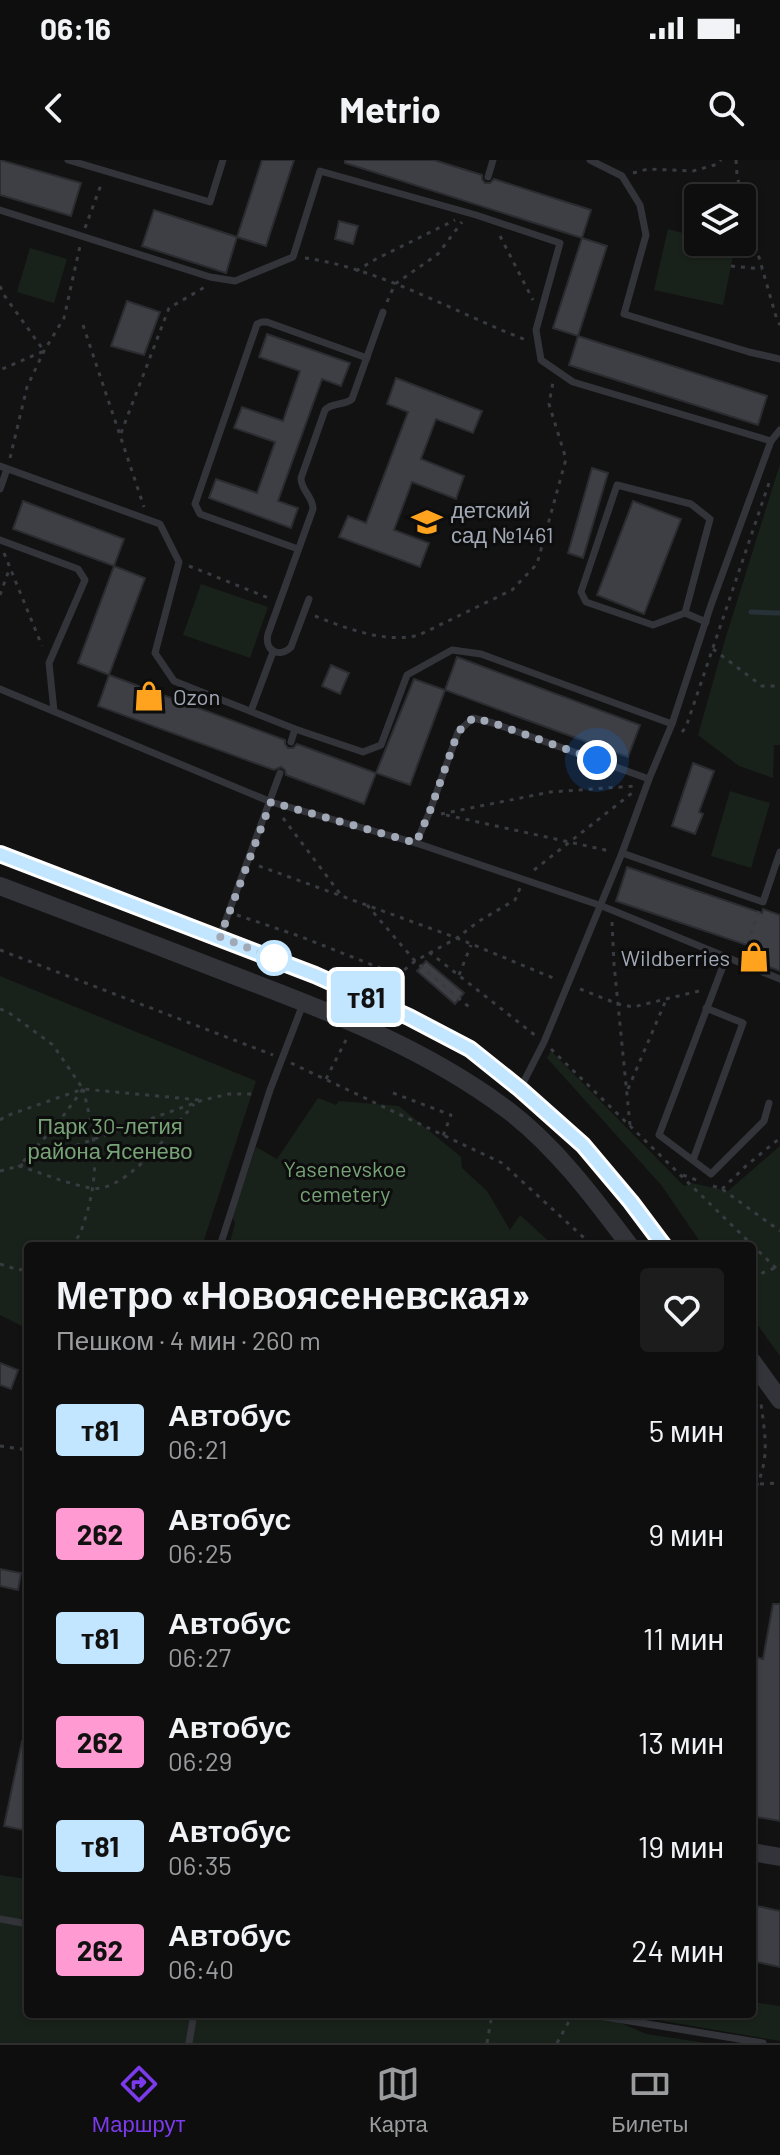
<!DOCTYPE html>
<html lang="ru">
<meta charset="utf-8">
<style>
:root{--surface:#0e0e0e;--page:#1c1c1c;--text:#f1f3f6;--muted:#9b9c9e;--line:#2e2e2e;--accent:#7c3aed}
body{margin:0;font-family:Barlow,sans-serif;background:var(--page);color:var(--text);height:100vh;display:flex;flex-direction:column;font-size:30px;white-space:nowrap}
*{box-sizing:border-box;margin:0}
p{font-size:26px;color:var(--muted)}
.icon{flex:none;width:44px;height:44px;fill:none;stroke:currentColor;stroke-width:2;stroke-linecap:round;stroke-linejoin:round}
.map{position:relative;flex:1;overflow:hidden}
.sheet{position:absolute;left:24px;top:1082px;width:732px;height:776px;display:flex;flex-direction:column;background:var(--surface);border-radius:8px;box-shadow:0 2px 6px #0004,0 0 0 2px var(--line)}
.sheet>*{flex:none}
.badge{padding:0 16px;border-radius:6px;font-size:28px;line-height:52px}
.tools{position:absolute;left:684px;top:24px;display:grid;gap:16px}
.tools a{display:grid;place-items:center;width:72px;height:72px;border-radius:8px;background:var(--surface);box-shadow:0 2px 6px #0004,0 0 0 2px var(--line);font-size:40px}
.you{position:absolute;width:40px;height:40px;margin:-20px;border:6px solid #fff;border-radius:50%;background:#1a73e8;box-shadow:0 0 0 12px #1a73e833}
.map>.badge{position:absolute;translate:-50% -50%;box-shadow:0 0 0 4px #fff}
.round{display:grid;place-items:center;flex:none;width:84px;height:84px;border-radius:8px;background:var(--page)}
.summary{display:flex;align-items:center;justify-content:space-between;height:136px;padding:0 32px}
h1{font-size:38px;font-weight:700;line-height:60px}
ul{padding:0;list-style:none}
li{display:flex;align-items:center;gap:24px;height:104px;padding:0 32px}
li div{flex:1}
li b{display:block;font-size:30px}
li em{font-style:normal}
li .badge{min-width:88px;font-weight:700;text-align:center}
.status{display:flex;justify-content:space-between;align-items:center;height:56px;padding:0 40px;background:var(--surface);direction:ltr}
.status svg{height:22px;fill:currentColor}
header{display:flex;justify-content:space-between;align-items:center;height:104px;padding:0 32px;background:var(--surface);font-size:36px;font-weight:700}
.tab-bar{display:flex;justify-content:space-around;align-items:center;height:112px;border-top:2px solid var(--line);background:var(--surface);font-size:22px;color:var(--muted)}
.tab-bar a{display:grid;justify-items:center;gap:4px}
.tab-bar .current{color:var(--accent)}
.map>svg:first-child{display:block}
</style>
<div class="status"><b>06:16</b><svg viewBox="0 0 49 12"><path d="M0 12V9h3v3zM5 12V6h3v6zM10 12V3h3v9zM15 12V0h3v12zM26 1h20v11H26zM47 4h2v5h-2z"/></svg></div>
<header><svg class="icon" aria-label="back" viewBox="0 0 24 24"><path d="M15 5l-7 7 7 7"/></svg>Metrio<svg class="icon" aria-label="search" viewBox="0 0 24 24"><circle cx="10" cy="10" r="6"/><path d="M15 15l6 6"/></svg></header>
<div class="map">
<svg width="780" height="1883" viewBox="0 0 780 1883">
<rect width="100%" height="100%" fill="#121213"/>
<g fill="#19221a">
<polygon points="668,69 698,77 698,82 720,82 735,86 723,145 654,130"/>
<polygon points="30,88 67,99 54,143 17,132"/>
<polygon points="780,304 780,585 774,585 773,618 739,606 698,575 724,483"/>
<polygon points="201,424 268,447 250,498 183,475"/>
<polygon points="730,631 770,643 751,708 711,696"/>
<polygon points="0,816 256,921 202,1086 28,1086 28,1169 0,1155"/>
<polygon points="551,891 684,1026 691,1023 728,1031 780,986 780,1196 752,1157 752,1086 703,1086 662,1026 547,898"/>
<polygon points="318,938 336,945 339,941 399,946 461,997 462,1008 487,1031 510,1070 520,1055 554,1086 229,1086 235,1063 232,1057 256,987 277,999"/>
<polygon points="0,1715 26,1719 21,1762 28,1764 28,1854 752,1854 752,1842 780,1846 780,1881 640,1857 619,1862 646,1874 706,1883 0,1883"/>
</g>
<g fill="none" stroke-linecap="round" stroke-linejoin="round">
<polyline stroke="#273238" stroke-width="5" points="751,452 780,453"/>
</g>
<g fill="#3d3f44" stroke="#2b2c30" stroke-width="2">
<polygon points="0,0 81,23 71,56 0,35"/>
<polygon points="262,0 294,0 266,86 237,77"/>
<polygon points="345,0 434,0 482,15 482,19 485,23 490,23 494,19 591,50 582,78 345,3"/>
<polygon points="154,50 237,77 226,113 142,86"/>
<polygon points="339,61 358,66 353,84 335,79"/>
<polygon points="582,78 607,86 578,176 553,168"/>
<polygon points="127,141 160,152 144,195 111,186"/>
<polygon points="267,174 350,203 341,226 322,219 278,341 298,348 291,368 209,338 216,319 257,333 275,282 234,268 242,247 283,261 300,211 259,197"/>
<polygon points="578,176 767,236 758,265 569,205"/>
<polygon points="396,218 482,251 473,273 436,259 421,299 464,316 456,339 412,322 394,370 429,383 420,407 339,377 348,356 366,363 408,252 387,244"/>
<polygon points="592,308 608,313 583,398 568,393"/>
<polygon points="23,341 124,379 114,406 13,369"/>
<polygon points="633,341 681,359 644,454 597,435"/>
<polygon points="114,406 145,418 109,515 78,503"/>
<polygon points="457,497 640,565 628,597 445,530"/>
<polygon points="331,505 349,513 340,534 322,526"/>
<polygon points="109,515 285,580 285,584 288,588 293,588 297,584 376,613 364,644 286,615 285,610 281,607 274,610 98,546"/>
<polygon points="414,519 445,530 410,625 376,613"/>
<polygon points="693,603 714,611 699,652 703,654 695,674 672,666"/>
<polygon points="627,707 762,753 763,749 780,755 780,811 745,798 750,786 616,741"/>
<polygon points="426,801 464,833 455,844 417,811"/>
<polygon points="0,1203 18,1210 11,1229 0,1225"/>
<polygon points="0,1409 21,1413 18,1430 0,1426"/>
<polygon points="773,1444 780,1444 780,1661 752,1656 752,1516 756,1497 763,1499"/>
<polygon points="22,1581 28,1582 28,1671 4,1666"/>
<polygon points="752,1745 780,1751 780,1807 752,1801"/>
</g>
<g fill="none" stroke-linecap="round" stroke-linejoin="round">
<g stroke="#383b40" stroke-width="3" stroke-dasharray="4 6" stroke-linecap="butt">
<polyline points="736,0 737,15 742,38"/>
<polyline points="633,13 648,9 693,11 718,4 721,0"/>
<polyline points="742,38 777,160 780,165"/>
<polyline points="85,68 102,22"/>
<polyline points="500,76 533,140"/>
<path d="M305 98C379 108 456 153 526 180"/>
<polyline points="731,106 762,109"/>
<polyline points="356,111 376,99 455,60"/>
<polyline points="0,126 4,135 44,191 0,210"/>
<polyline points="387,142 395,124 438,94 462,62"/>
<polyline points="83,165 144,347"/>
<polyline points="121,273 169,148 205,127"/>
<polyline points="10,298 27,227 44,191 64,158 80,86"/>
<polyline points="4,393 42,486"/>
<polyline points="189,406 271,439"/>
<polyline points="0,435 10,407"/>
<path d="M315 456C345 468 387 484 419 475L512 430 537 404 566 299 549 244 553 222"/>
<polyline points="713,489 762,526 780,526"/>
<polyline points="682,572 686,567 769,323"/>
<polyline points="441,654 550,632 635,626"/>
<polyline points="446,655 610,691"/>
<polyline points="283,658 341,735"/>
<polyline points="259,706 457,778 558,820"/>
<polyline points="534,710 632,633"/>
<polyline points="367,745 415,801 457,778 479,761 515,740 520,728"/>
<polyline points="237,755 299,776 398,815 415,801 469,847"/>
<polyline points="612,762 614,804 630,965"/>
<polyline points="0,790 273,895"/>
<polyline points="429,792 536,876"/>
<polyline points="744,793 759,751"/>
<polyline points="459,815 471,785"/>
<polyline points="373,823 381,808"/>
<polyline points="580,829 618,844 633,847 703,830"/>
<polyline points="0,849 8,852 53,885 83,929 200,940"/>
<polyline points="551,889 780,1112"/>
<polyline points="291,903 502,1003 593,1086"/>
<polyline points="326,919 346,880"/>
<path d="M83 929 58 963 19 1006C42 1013 67 1024 91 1028 126 1034 173 968 194 944"/>
<polyline points="628,929 666,840"/>
<polyline points="393,933 451,955 443,976"/>
<polyline points="0,960 6,956 83,929"/>
<polyline points="0,1011 19,1006 203,940 229,934 255,934"/>
<polyline points="683,1015 699,1021"/>
<polyline points="713,1026 722,1029 780,1071"/>
<polyline points="722,1029 747,1005 780,978"/>
<path d="M70 1086C80 1079 83 1065 87 1053 100 1006 95 975 83 929"/>
<polyline points="0,1104 19,1110 28,1108"/>
<polyline points="752,1117 780,1106"/>
<polyline points="0,1286 28,1290"/>
<polyline points="760,1324 780,1323"/>
<path d="M752 1336C770 1301 766 1281 761 1244"/>
<polyline points="487,1883 492,1854"/>
<polyline points="557,1883 573,1854"/>
</g>
<g stroke="#323439" stroke-width="7">
<polyline points="68,0 210,42 223,0"/>
<polyline points="590,0 622,16 640,45 646,75 624,154 749,192 780,199"/>
<polyline points="488,17 493,0"/>
<polyline points="0,50 210,117 235,121 293,97 320,11 476,55 560,83 536,170 541,200 573,222 771,281"/>
<polyline points="0,306 160,364 179,402 155,493 174,521 295,569"/>
<polyline points="0,329 7,309"/>
<polyline points="0,380 78,409 85,420 49,503 54,551"/>
<polyline points="298,389 200,354 195,344 255,170 257,164 262,162 267,162 367,198"/>
<path d="M309 439 291 487C279 499 264 490 268 474L313 349C313 336 301 331 301 318L325 250C332 242 344 246 352 239L383 152"/>
<polyline points="685,453 653,465 586,442 581,432 617,325 691,344 710,359 685,453 706,462"/>
<polyline points="0,529 271,642 416,683 602,746 780,819"/>
<polyline points="251,551 273,492"/>
<polyline points="291,582 295,569 363,592 381,585 407,515 452,490 481,494 672,564"/>
<polyline points="416,683 430,651 458,572 473,558 493,563 649,619"/>
<polyline points="622,693 763,742 780,692"/>
<polyline points="220,776 280,613"/>
<polyline points="726,798 659,975 711,1014 764,961 769,943"/>
<polyline points="521,927 544,882 622,693 649,619 672,564 711,445 771,281 780,270"/>
<polyline points="693,1000 743,863 706,848"/>
<polyline points="220,1086 270,930 303,844"/>
<polyline points="0,1759 28,1764"/>
<polyline points="587,1854 763,1883"/>
<polyline points="189,1883 194,1854"/>
</g>
<g stroke="#323439" stroke-width="18">
<polyline points="0,694 315,815 409,857 470,889 520,929 583,985 631,1042 664,1086"/>
<path d="M0 726C79 756 159 786 238 817 333 853 427 889 509 951 557 988 594 1038 630 1086"/>
<polyline points="752,1201 780,1240"/>
<polyline points="752,1692 780,1697"/>
</g>
</g>
<g fill="none" stroke-linecap="round" stroke-linejoin="round">
<g stroke="#fff" stroke-width="18">
<polyline id="line" points="0,694 315,815 409,857 470,889 520,929 583,985 631,1042 664,1086"/>
</g>
<use href="#line" stroke="#c2e6ff" stroke-width="12"/>
<polyline stroke="#a2a9b6" stroke-width="8" stroke-dasharray="0 14.4" points="274,798 220,777 271,642 416,683 430,651 458,572 473,558 493,563 597,600"/>
</g>
<defs>
<g id="school-bare" transform="scale(2.4)"><path d="M0-5L7-2L0 1L-7-2ZM-4 1L0 2.5L4 1V4Q0 6-4 4Z" fill="#ffa31e" stroke="#0d0d0e" stroke-width="2.5" paint-order="stroke"/></g>
<g id="shop-bare" transform="scale(2.4)"><path d="M-5-2.5h2.3a2.7 3.5 0 0 1 5.4 0H5L5.5 6h-11ZM-1.5-2.5h3a1.5 2.3 0 0 0-3 0Z" fill="#ffa31e" stroke="#0d0d0e" stroke-width="2.5" paint-order="stroke"/></g>
</defs>
<g fill-rule="evenodd">
<use href="#school-bare" x="427" y="362"/>
<use href="#shop-bare" x="149" y="536"/>
<use href="#shop-bare" x="754" y="797"/>
</g>
<circle fill="#fff" stroke="#c2e6ff" stroke-width="4" cx="274" cy="798" r="16"/>
<g text-anchor="middle" dominant-baseline="central" stroke-width="6" stroke-linejoin="round" paint-order="stroke">
<g font-size="22" fill="#a2a9b6" stroke="#0d0d0e" text-anchor="start">
<text x="451" y="349">детский<tspan x="451" dy="25">сад №1461</tspan></text>
<text x="173" y="536">Ozon</text>
<text x="730" y="797" text-anchor="end">Wildberries</text>
</g>
<g font-size="22" fill="#77a376" stroke="#0d0d0e">
<text x="110" y="965">Парк 30-летия<tspan x="110" dy="25">района Ясенево</tspan></text>
<text x="345" y="1008">Yasenevskoe<tspan x="345" dy="25">cemetery</tspan></text>
</g>
</g>
</svg>
<div class="tools">
<a><svg class="icon" aria-label="layers" viewBox="0 0 24 24"><path d="M12 4l9 5-9 5-9-5zM3 14l9 5 9-5"/></svg></a>
</div>
<div class="you" style="left:597px;top:600px"></div>
<b class="badge" style="left:366px;top:837px;background:#c2e6ff;color:#111">т81</b>
<section class="sheet">
<div class="summary"><div><h1>Метро «Новоясеневская»</h1><p>Пешком · 4 мин · 260 m</p></div><a class="round"><svg class="icon" aria-label="heart" viewBox="0 0 24 24"><path d="M12 20l-8-8c-3-5 5-10 8-4 3-6 11-1 8 4z"/></svg></a></div>
<ul>
<li><span class="badge" style="background:#c2e6ff;color:#111">т81</span><div><b>Автобус</b><p>06:21</p></div><em>5 мин</em></li>
<li><span class="badge" style="background:#ff9ad2;color:#111">262</span><div><b>Автобус</b><p>06:25</p></div><em>9 мин</em></li>
<li><span class="badge" style="background:#c2e6ff;color:#111">т81</span><div><b>Автобус</b><p>06:27</p></div><em>11 мин</em></li>
<li><span class="badge" style="background:#ff9ad2;color:#111">262</span><div><b>Автобус</b><p>06:29</p></div><em>13 мин</em></li>
<li><span class="badge" style="background:#c2e6ff;color:#111">т81</span><div><b>Автобус</b><p>06:35</p></div><em>19 мин</em></li>
<li><span class="badge" style="background:#ff9ad2;color:#111">262</span><div><b>Автобус</b><p>06:40</p></div><em>24 мин</em></li>
</ul>
</section>
</div>
<nav class="tab-bar">
<a class="current"><svg class="icon" aria-label="directions" viewBox="0 0 24 24"><path d="M12 3l9 9-9 9-9-9zM9 14v-3h6M13 9l2 2-2 2"/></svg>Маршрут</a>
<a><svg class="icon" aria-label="map" viewBox="0 0 24 24"><path d="M3 6l6-2 6 2 6-2v14l-6 2-6-2-6 2zM9 4v14M15 6v14"/></svg>Карта</a>
<a><svg class="icon" aria-label="tickets" viewBox="0 0 24 24"><path d="M3 7h18v10H3zM15 7v10"/></svg>Билеты</a>
</nav>
